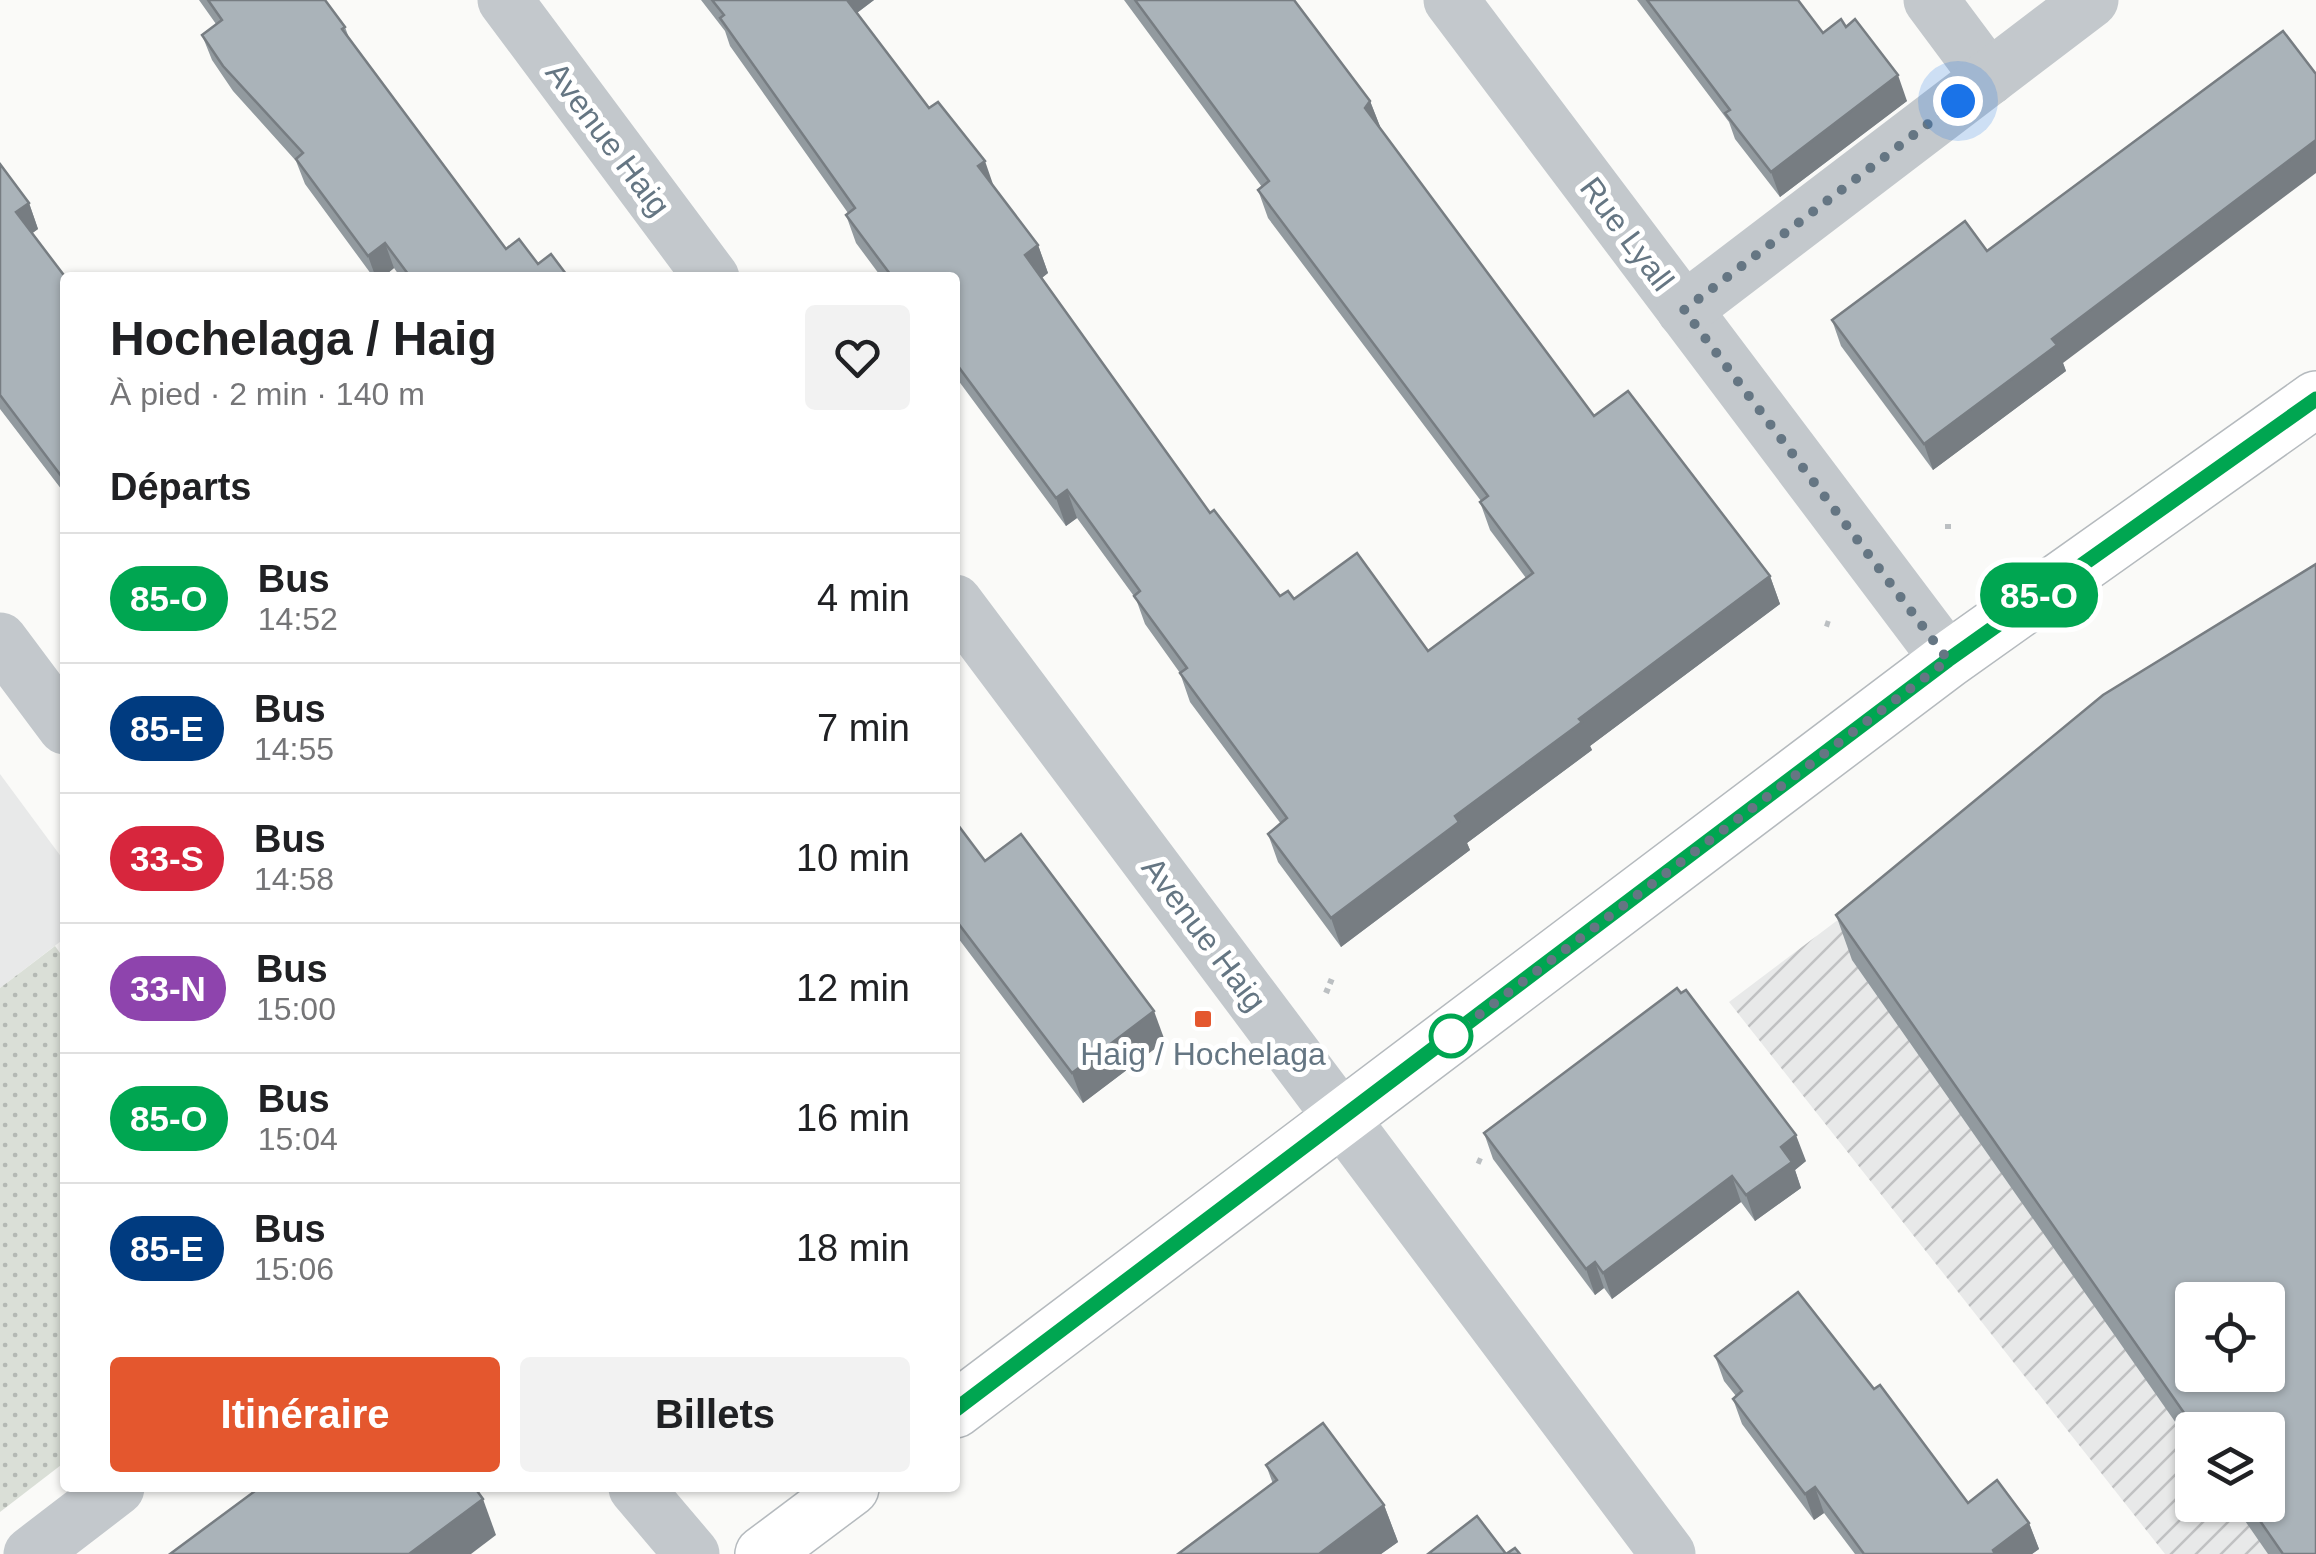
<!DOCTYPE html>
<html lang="fr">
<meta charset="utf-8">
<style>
:root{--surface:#fff;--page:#f2f2f2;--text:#202124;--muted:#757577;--line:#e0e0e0;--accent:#e4572e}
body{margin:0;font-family:Arial,sans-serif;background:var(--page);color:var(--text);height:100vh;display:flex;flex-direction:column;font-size:38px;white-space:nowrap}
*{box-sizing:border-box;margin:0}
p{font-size:32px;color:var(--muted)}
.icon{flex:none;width:55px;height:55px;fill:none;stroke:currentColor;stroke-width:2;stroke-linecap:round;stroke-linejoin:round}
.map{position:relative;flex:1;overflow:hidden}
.drawer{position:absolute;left:60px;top:272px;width:900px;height:1220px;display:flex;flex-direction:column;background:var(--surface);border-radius:10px;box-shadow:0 2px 8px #0004}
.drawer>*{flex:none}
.badge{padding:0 20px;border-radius:32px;font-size:35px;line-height:65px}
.controls{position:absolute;left:2175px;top:1282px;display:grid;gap:20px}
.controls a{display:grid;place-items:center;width:110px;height:110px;border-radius:10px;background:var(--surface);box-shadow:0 2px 8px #0004;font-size:50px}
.you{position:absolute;width:50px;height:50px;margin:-25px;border:8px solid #fff;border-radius:50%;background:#1a73e8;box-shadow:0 0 0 15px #1a73e833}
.map>.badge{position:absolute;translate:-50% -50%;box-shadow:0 0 0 5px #fff}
h2{padding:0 50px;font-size:38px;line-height:90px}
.round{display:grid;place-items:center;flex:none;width:105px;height:105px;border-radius:10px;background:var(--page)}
.summary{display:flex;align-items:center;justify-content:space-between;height:170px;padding:0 50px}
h1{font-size:48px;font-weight:700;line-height:75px}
.primary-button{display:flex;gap:20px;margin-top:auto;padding:20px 50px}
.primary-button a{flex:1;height:115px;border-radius:10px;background:var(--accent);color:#fff;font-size:40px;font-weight:700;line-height:115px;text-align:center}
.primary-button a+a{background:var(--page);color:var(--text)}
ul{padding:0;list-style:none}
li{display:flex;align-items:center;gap:30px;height:130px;padding:0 50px;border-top:2px solid var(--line)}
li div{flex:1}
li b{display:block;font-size:38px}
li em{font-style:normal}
li .badge{min-width:110px;font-weight:700;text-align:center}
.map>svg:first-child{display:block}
</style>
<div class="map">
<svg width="2316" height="1554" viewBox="0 0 2316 1554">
<defs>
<pattern id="industrial-furrows" width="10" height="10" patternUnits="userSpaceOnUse" patternTransform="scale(2.5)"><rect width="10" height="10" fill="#e8e9e9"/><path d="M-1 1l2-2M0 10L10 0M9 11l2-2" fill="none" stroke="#c0c1c2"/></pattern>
<pattern id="garden-dots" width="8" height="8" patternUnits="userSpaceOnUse" patternTransform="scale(2.5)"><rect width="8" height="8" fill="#dadfd7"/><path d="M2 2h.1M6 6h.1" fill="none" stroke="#b4b9b4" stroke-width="1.8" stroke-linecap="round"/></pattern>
</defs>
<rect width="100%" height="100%" fill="#fafaf8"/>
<polygon fill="#e8e9e9" points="0,774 65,862 65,938 0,988"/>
<path fill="url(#industrial-furrows)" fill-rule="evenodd" d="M2191 654 2316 1554H2165L1729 1002ZM2192 1300H2268V1375H2192ZM2192 1430H2268V1505H2192Z"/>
<polygon fill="url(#garden-dots)" points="55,946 65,960 65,1462 0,1512 0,988"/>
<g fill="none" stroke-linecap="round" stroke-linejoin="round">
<g stroke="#b5babe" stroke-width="58">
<g id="major">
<polyline points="955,1410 1948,660 2316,399"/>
<polyline points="763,1554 851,1488"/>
</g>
</g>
<g stroke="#bbbfc2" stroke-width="6" stroke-dasharray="5 5" stroke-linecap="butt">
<polyline points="1948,529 1948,522"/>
<polyline points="1825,623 1831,625"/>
<polyline points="1326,993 1333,976"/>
<polyline points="1477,1160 1486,1164"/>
</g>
<g stroke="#c3c8cc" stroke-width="55">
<polyline points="505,0 712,278"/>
<polyline points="1451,0 1948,660"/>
<polyline points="1931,0 1989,78"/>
<polyline points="1684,310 2091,0"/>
<polyline points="955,602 1668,1554"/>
<polyline points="0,640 65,727"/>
<polyline points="636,1488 692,1554"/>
<polyline points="31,1554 117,1488"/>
</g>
<use href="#major" stroke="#fff" stroke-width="55"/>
</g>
<g fill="#929a9f" fill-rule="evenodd">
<polygon points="199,0 325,0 345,27 349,38 506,249 569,278 401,278 394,268 382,278 374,278 305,184 296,161 233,91 212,60 202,35 216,24"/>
<polygon points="701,0 874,0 857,13 929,108 994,188 1038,245 1048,273 1042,278 1210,513 1280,596 1294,599 1428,651 1526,578 1490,530 1480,502 1481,501 1268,218 1258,190 1262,187 1124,0 1294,0 1370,101 1381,129 1594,416 1770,576 1780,604 1590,746 1592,750 1467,843 1470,850 1341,947 1278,862 1268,834 1281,824 1190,702 1180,673 1145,624 1136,599 1077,518 1066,526 955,376 955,278 882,278 856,243 846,215 848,213 730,46 725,31"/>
<polygon points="1637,0 1798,0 1823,33 1846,27 1907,101 1780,197 1735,139 1729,122"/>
<polygon points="0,164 29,203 38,229 32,233 65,278 65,494 0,409"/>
<polygon points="1832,320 2063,363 2066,371 1933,470 1841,346"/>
<path d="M2316 564V1554H2268L2234 1505H2268V1430H2192V1446L1852 960 1836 915 2103 695ZM2192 1300H2268V1375H2192Z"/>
<polygon points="955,821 985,861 1165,1041 1083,1103 955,934"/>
<polygon points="1484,1133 1806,1161 1795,1170 1801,1188 1755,1221 1741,1202 1612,1299 1604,1288 1595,1295 1493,1159"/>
<polygon points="1715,1356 1874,1389 1968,1503 2029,1523 2039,1549 2032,1554 1855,1554 1824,1513 1814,1520 1742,1424 1733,1399 1736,1396 1724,1381"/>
<polygon points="1266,1465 1384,1505 1398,1542 1381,1554 1178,1554 1273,1484"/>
</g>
<g fill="#777d82">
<polygon points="843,0 874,0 850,18"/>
<polygon points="1898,75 1907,101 1780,197 1771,172"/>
<polygon points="1370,101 1381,129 1365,108"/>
<polygon points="2316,140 2316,173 2063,363 2066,371 1933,470 1924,444 2052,339"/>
<polygon points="985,161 995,190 978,166"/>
<polygon points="29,203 38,229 26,238 16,212"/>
<polygon points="385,243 394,268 382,278 376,278 368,256"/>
<polygon points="1038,245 1048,273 1035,283 1025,255"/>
<polygon points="1067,490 1077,518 1066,526 1056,498"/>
<polygon points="1770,576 1780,604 1590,746 1592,750 1467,843 1470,850 1341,947 1331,918 1455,816 1579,719"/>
<polygon points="1154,1011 1165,1041 1083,1103 1072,1073"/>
<polygon points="1796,1135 1806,1161 1795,1170 1801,1188 1755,1221 1746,1195 1781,1147"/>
<polygon points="1732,1176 1741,1202 1612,1299 1603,1273"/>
<polygon points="1595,1262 1604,1288 1595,1295 1586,1269"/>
<polygon points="1815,1487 1824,1513 1814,1520 1805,1494"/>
<polygon points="483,1499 496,1535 471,1554 409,1554"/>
<polygon points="1384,1505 1398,1542 1381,1554 1319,1554"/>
<polygon points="2029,1523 2039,1549 2032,1554 1994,1554 1993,1550"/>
</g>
<g fill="#aab3b9" stroke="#777d82" stroke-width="2.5" fill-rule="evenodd">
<polygon points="208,0 325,0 345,27 342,29 506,249 519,239 538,264 551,254 569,278 411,278 385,243 368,256 296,159 303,153 223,66 202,35 222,20"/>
<polygon points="712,0 847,0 929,108 938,102 985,161 978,166 1038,245 1025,255 1210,513 1214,510 1280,596 1288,591 1294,599 1357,553 1428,651 1533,573 1480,502 1488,496 1258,190 1269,181 1135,0 1294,0 1370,101 1365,108 1594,416 1628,391 1770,576 1579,719 1582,722 1455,816 1459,822 1331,918 1268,834 1287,818 1180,673 1187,668 1134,596 1140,591 1067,490 1056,498 955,362 955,278 893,278 846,215 855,208 720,18 724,15"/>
<polygon points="1647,0 1798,0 1823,33 1841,19 1846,27 1855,19 1898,75 1771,172 1725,113 1730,110"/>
<polygon points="2283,31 2316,74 2316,140 2052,339 2057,345 1924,444 1832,320 1965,221 1987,251"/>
<polygon points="0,164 29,203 16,212 66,278 65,481 0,395"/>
<path d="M2316 564V1554H2283L2249 1505H2268V1430H2196L1836 915 2103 695ZM2192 1300H2268V1375H2192Z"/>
<polygon points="955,821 985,861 1021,834 1154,1011 1072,1073 955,919"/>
<polygon points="1677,988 1681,993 1686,990 1796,1135 1781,1147 1792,1162 1746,1195 1732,1176 1603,1273 1595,1262 1586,1269 1484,1133"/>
<polygon points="1798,1292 1874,1389 1880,1385 1968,1503 1997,1480 2029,1523 1993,1550 1995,1554 1864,1554 1815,1487 1805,1494 1733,1399 1742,1391 1715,1356"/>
<polygon points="1323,1423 1384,1505 1319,1554 1178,1554 1277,1480 1266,1465"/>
<polygon points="259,1488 475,1488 483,1499 409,1554 170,1554"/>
<polygon points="1477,1516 1506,1554 1428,1554"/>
<polygon points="1515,1548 1520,1554 1506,1554"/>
</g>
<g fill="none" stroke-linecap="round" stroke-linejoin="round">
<g stroke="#fff" stroke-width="22">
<polyline id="line" points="955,1410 1948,660 2316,399"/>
</g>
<use href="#line" stroke="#00a651" stroke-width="15"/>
<polyline stroke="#657683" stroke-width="10" stroke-dasharray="0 18" points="1451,1036 1948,660 1684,310 1958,101"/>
</g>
<rect fill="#e4572e" stroke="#fff" stroke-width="4" x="1193" y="1009" width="20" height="20" rx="5"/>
<circle fill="#fff" stroke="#00a651" stroke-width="5" cx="1451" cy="1036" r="20"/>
<g text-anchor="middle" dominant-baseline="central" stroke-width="10" stroke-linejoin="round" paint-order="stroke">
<g font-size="32" fill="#657683" stroke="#fff">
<text transform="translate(608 139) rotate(53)">Avenue Haig</text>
<text transform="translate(1627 234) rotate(53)">Rue Lyall</text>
<text transform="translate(1204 934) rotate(53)">Avenue Haig</text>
</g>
<g font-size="32" fill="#657683" stroke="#fff">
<text x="1203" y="1054">Haig / Hochelaga</text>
</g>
</g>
</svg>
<div class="controls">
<a><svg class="icon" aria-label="locate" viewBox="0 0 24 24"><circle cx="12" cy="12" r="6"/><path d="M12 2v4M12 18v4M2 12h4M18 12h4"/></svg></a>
<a><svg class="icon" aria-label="layers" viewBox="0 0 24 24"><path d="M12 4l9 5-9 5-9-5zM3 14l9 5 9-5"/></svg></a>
</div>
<div class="you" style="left:1958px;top:101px"></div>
<b class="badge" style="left:2039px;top:595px;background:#00a651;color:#fff">85-O</b>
<section class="drawer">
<div class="summary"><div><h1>Hochelaga / Haig</h1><p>À pied · 2 min · 140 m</p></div><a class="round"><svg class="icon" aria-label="heart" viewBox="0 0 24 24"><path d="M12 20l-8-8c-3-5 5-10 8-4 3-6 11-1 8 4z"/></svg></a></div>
<h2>Départs</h2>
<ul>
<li><span class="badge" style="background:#00a651;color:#fff">85-O</span><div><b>Bus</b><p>14:52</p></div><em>4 min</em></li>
<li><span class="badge" style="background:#003b80;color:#fff">85-E</span><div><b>Bus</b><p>14:55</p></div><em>7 min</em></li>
<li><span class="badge" style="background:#d7263d;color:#fff">33-S</span><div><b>Bus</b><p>14:58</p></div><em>10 min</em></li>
<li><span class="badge" style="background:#8e44ad;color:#fff">33-N</span><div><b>Bus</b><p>15:00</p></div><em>12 min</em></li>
<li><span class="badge" style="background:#00a651;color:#fff">85-O</span><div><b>Bus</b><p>15:04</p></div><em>16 min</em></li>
<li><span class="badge" style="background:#003b80;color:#fff">85-E</span><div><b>Bus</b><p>15:06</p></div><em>18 min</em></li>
</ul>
<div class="primary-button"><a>Itinéraire</a><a>Billets</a></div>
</section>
</div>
